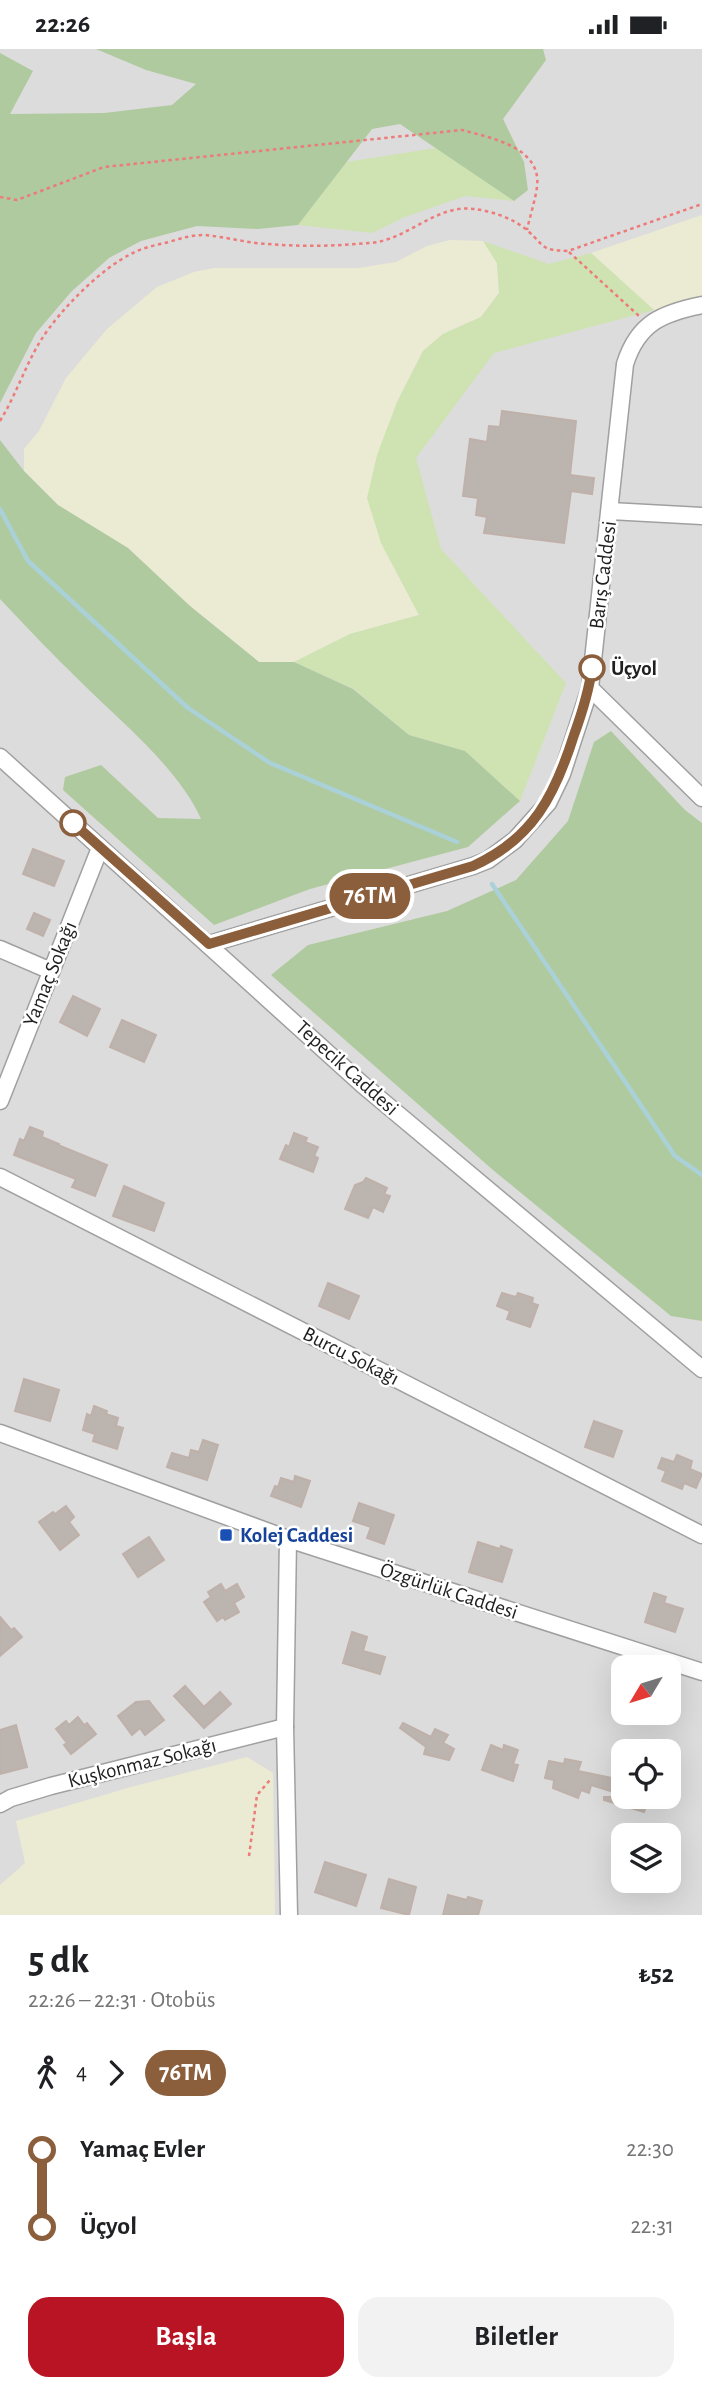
<!DOCTYPE html>
<html lang="tr">
<meta charset="utf-8">
<style>
:root{--surface:#fff;--page:#f2f2f2;--text:#202124;--muted:#757577;--accent:#b91423}
body{margin:0;font-family:"Alegreya Sans",sans-serif;background:var(--page);color:var(--text);height:100vh;display:flex;flex-direction:column;font-size:26px;white-space:nowrap}
*{box-sizing:border-box;margin:0}
p{font-size:23px;color:var(--muted)}
.icon{flex:none;width:38px;height:38px;fill:none;stroke:currentColor;stroke-width:2;stroke-linecap:round;stroke-linejoin:round}
.map{position:relative;height:1866px;overflow:hidden}
.details{display:flex;flex-direction:column;background:var(--surface);flex:1}
.details>*{flex:none}
.badge{padding:0 14px;border-radius:23px;font-size:24px;line-height:46px}
.needle{width:46px;rotate:232deg}
.buttons{position:absolute;left:611px;top:1606px;display:grid;gap:14px}
.buttons a{display:grid;place-items:center;width:70px;height:70px;border-radius:14px;background:var(--surface);box-shadow:0 7px 28px #0002;font-size:35px}
.map>.badge{position:absolute;translate:-50% -50%;box-shadow:0 0 0 4px #fff}
.legs{display:flex;align-items:center;gap:10px;height:77px;padding:0 28px;font-size:23px}
.legs p{margin-inline-start:auto}
.headline{display:flex;align-items:center;justify-content:space-between;height:119px;padding:0 28px}
h1{font-size:38px;font-weight:700;line-height:52px}
.action{display:flex;gap:14px;margin-top:auto;padding:14px 28px}
.action a{flex:1;height:80px;border-radius:21px;background:var(--accent);color:#fff;font-size:28px;font-weight:700;line-height:80px;text-align:center}
.action a+a{background:var(--page);color:var(--text)}
ul{padding:0 28px;list-style:none}
li{display:flex;align-items:center;gap:24px;height:77px;font-size:26px}
li i{display:grid;place-items:center;width:10px;height:100%;margin:0 9px;background:currentColor}
li i::after{content:'';width:18px;height:18px;margin:-9px;border:5px solid;border-radius:50%;background:var(--surface)}
li p{margin-inline-start:auto}
li:first-child i{background:linear-gradient(#0000 50%,currentColor 0)}
li:last-child i{background:linear-gradient(currentColor 50%,#0000 0)}
.status{display:flex;justify-content:space-between;align-items:center;height:49px;padding:0 35px;background:var(--surface);direction:ltr}
.status svg{height:19px;fill:currentColor}
.map>svg:first-child{display:block}
</style>
<div class="status"><b>22:26</b><svg viewBox="0 0 49 12"><path d="M0 12V9h3v3zM5 12V6h3v6zM10 12V3h3v9zM15 12V0h3v12zM26 1h20v11H26zM47 4h2v5h-2z"/></svg></div>
<div class="map">
<svg width="702" height="1866" viewBox="0 0 702 1866">
<rect width="100%" height="100%" fill="#eeebe6"/>
<path fill="#dddcdc" fill-rule="evenodd" d="M0 0H702V1866H0ZM623 1619H668V1664H623ZM623 1703H668V1748H623ZM623 1787H668V1832H623Z"/>
<g fill="#ebebd3">
<polygon points="702,166 702,250 654,261 591,204"/>
<polygon points="450,191 483,192 497,214 499,244 481,268 443,285 423,302 397,353 381,494 419,566 350,585 294,613 259,613 190,557 128,499 58,456 24,422 24,400 39,382 66,329 107,280 157,238 194,223 214,219 359,219 396,213 427,197"/>
<polygon points="247,1708 273,1724 275,1866 0,1866 0,1836 25,1814 16,1772 131,1738"/>
</g>
<g fill="#cee3b1">
<polygon points="436,99 514,152 465,147 405,168 372,184 298,176 346,113"/>
<polygon points="483,192 549,215 591,204 654,261 494,304 416,409 441,500 566,634 520,752 465,702 409,686 354,640 294,613 350,585 419,566 381,494 367,449 377,406 397,353 423,302 443,285 481,268 499,244 497,214"/>
</g>
<g fill="#afca9f">
<polygon points="96,0 543,0 546,11 503,70 524,113 528,141 514,152 400,75 372,80 298,176 258,180 197,177 141,192 109,209 71,243 36,284 0,354 0,4 33,22 10,65 104,64 172,56 196,35 146,21"/>
<path d="M0 391 24 422 58 456 128 499 190 557 259 613H294L353 640 409 686 465 702 520 752 468 798 310 840 214 876 63 741 65 728 101 716 158 769 201 770C180 722 124 675 86 638 56 609 28 580 0 550Z"/>
<polygon points="611,682 685,761 702,774 702,1272 671,1267 493,1121 271,926 308,896 447,862 516,831 568,772 594,693"/>
</g>
<g fill="none" stroke-linecap="round" stroke-linejoin="round">
<g stroke="#abd1d8" stroke-width="4.5">
<polyline points="0,460 28,512 188,659 270,714 457,793"/>
<polyline points="492,835 675,1107 702,1126"/>
</g>
</g>
<g fill="#bcb4af" stroke="#bfb1aa" stroke-width="2">
<polygon points="502,362 576,372 570,426 594,429 592,445 571,442 564,494 484,484 487,468 476,466 478,449 463,447 470,390 487,393 489,377 500,378"/>
<polygon points="33,800 64,812 54,837 23,825"/>
<polygon points="34,864 50,871 43,887 27,880"/>
<polygon points="73,947 100,960 87,987 60,973"/>
<polygon points="122,971 156,986 144,1013 110,998"/>
<polygon points="30,1078 43,1083 42,1088 59,1095 58,1096 107,1116 95,1147 72,1138 76,1130 14,1106 20,1090 24,1092"/>
<polygon points="294,1084 307,1089 305,1093 318,1098 314,1107 318,1109 313,1123 280,1110 286,1096 289,1098"/>
<polygon points="366,1129 387,1139 384,1145 390,1147 383,1163 373,1158 368,1169 345,1160 355,1136 363,1133"/>
<polygon points="124,1137 164,1154 154,1182 113,1167"/>
<polygon points="328,1234 359,1247 349,1270 319,1257"/>
<polygon points="502,1244 516,1248 518,1244 533,1249 532,1254 538,1256 530,1278 507,1270 510,1262 497,1257"/>
<polygon points="24,1330 59,1341 50,1372 15,1362"/>
<polygon points="94,1357 107,1362 106,1365 118,1369 116,1377 123,1379 117,1400 93,1392 95,1385 83,1381 87,1365 91,1367"/>
<polygon points="594,1372 622,1382 613,1408 585,1398"/>
<polygon points="203,1391 218,1396 207,1431 167,1418 172,1404 189,1409 191,1401 199,1403"/>
<polygon points="677,1406 692,1412 690,1420 702,1425 696,1439 684,1434 682,1440 662,1432 666,1422 658,1419 662,1409 674,1413"/>
<polygon points="295,1427 310,1432 301,1458 271,1447 275,1437 278,1438 281,1429 294,1433"/>
<polygon points="359,1454 394,1466 384,1495 367,1489 371,1478 353,1472"/>
<polygon points="66,1457 74,1468 69,1473 79,1486 60,1501 39,1473 53,1463 55,1465"/>
<polygon points="149,1488 164,1511 138,1528 123,1505"/>
<polygon points="478,1493 500,1500 501,1497 512,1501 502,1533 469,1523"/>
<polygon points="221,1535 225,1542 237,1535 244,1548 234,1554 239,1563 225,1571 223,1568 217,1572 204,1553 211,1548 208,1543"/>
<polygon points="654,1544 666,1548 664,1554 683,1560 675,1583 645,1573"/>
<polygon points="0,1568 11,1581 14,1579 22,1588 0,1607"/>
<polygon points="352,1583 367,1588 363,1602 385,1608 380,1625 343,1614"/>
<polygon points="185,1637 204,1658 220,1643 231,1655 204,1679 174,1647"/>
<polygon points="149,1652 164,1671 145,1686 140,1679 132,1686 118,1667 136,1653"/>
<polygon points="78,1668 84,1676 87,1674 96,1685 71,1705 64,1696 67,1694 56,1680 66,1672 69,1676"/>
<polygon points="403,1674 431,1688 435,1680 448,1686 443,1694 454,1700 449,1711 424,1705 426,1698 400,1679"/>
<polygon points="16,1676 27,1718 0,1725 0,1681"/>
<polygon points="491,1696 503,1701 504,1696 518,1701 513,1715 518,1716 513,1732 482,1721"/>
<polygon points="565,1710 581,1713 578,1722 612,1729 614,1722 623,1725 623,1746 591,1736 589,1744 581,1741 578,1749 553,1739 554,1731 545,1729 549,1712 564,1715"/>
<polygon points="604,1748 649,1748 644,1763 604,1751"/>
<polygon points="325,1813 366,1826 356,1857 315,1843"/>
<polygon points="389,1830 416,1838 409,1866 381,1859"/>
<polygon points="448,1846 467,1851 468,1848 482,1852 478,1866 443,1866"/>
</g>
<g fill="none" stroke-linecap="round" stroke-linejoin="round">
<g stroke="#a0a0a0" stroke-width="19">
<g id="minor">
<polyline points="610,462 702,467"/>
<polyline points="590,639 702,749"/>
<polyline points="0,708 363,1036 702,1320"/>
<path d="M209 895 473 817 488 811 515 791 548 754 562 725 590 639 625 315C638 274 662 264 702 256"/>
<polyline points="0,900 51,922"/>
<polyline points="0,1052 100,799"/>
<polyline points="0,1128 702,1486"/>
<polyline points="0,1384 288,1490 702,1623"/>
<polyline points="288,1490 285,1678 289,1866"/>
<polyline points="0,1755 11,1749 51,1737 285,1678"/>
</g>
</g>
<g stroke="#ec7b7a" stroke-width="2.5" stroke-dasharray="3.5 3.5" stroke-linecap="butt">
<path d="M0 148 17 151 104 118 462 81C491 89 542 98 537 138 535 152 530 167 527 181"/>
<polyline points="569,203 639,267"/>
<path d="M0 372C16 346 25 317 41 291 60 261 101 219 133 204 144 198 157 196 169 193 181 189 192 186 205 186 226 188 247 194 268 195 301 198 337 197 369 194 407 192 435 155 474 160 492 162 515 170 528 182 546 198 540 201 568 202L702 155"/>
<polyline points="249,1807 257,1746 270,1731"/>
</g>
<use href="#minor" stroke="#fff" stroke-width="16"/>
</g>
<g fill="none" stroke-linecap="round" stroke-linejoin="round">
<g stroke="#fff" stroke-width="16">
<path id="line-1" d="M73 774 209 895 473 817C533 790 555 746 574 686 582 664 589 642 592 619"/>
</g>
<use href="#line-1" stroke="#8b5e3c" stroke-width="10"/>
</g>
<g fill="#fff" stroke="#8b5e3c" stroke-width="3.5">
<circle cx="592" cy="619" r="12"/>
<circle cx="73" cy="774" r="12"/>
</g>
<rect fill="#1a4fb4" stroke="#fff" stroke-width="2.5" x="219" y="1479" width="14" height="14" rx="3.5"/>
<g text-anchor="middle" dominant-baseline="central" stroke-width="5" stroke-linejoin="round" paint-order="stroke">
<g font-size="21" fill="#1f1f1f" stroke="#fff">
<text transform="translate(603 526) rotate(-83)">Barış Caddesi</text>
<text transform="translate(50 925) rotate(-68)">Yamaç Sokağı</text>
<text transform="translate(347 1019) rotate(42)">Tepecik Caddesi</text>
<text transform="translate(351 1307) rotate(27)">Burcu Sokağı</text>
<text transform="translate(449 1542) rotate(18)">Özgürlük Caddesi</text>
<text transform="translate(142 1714) rotate(-14)">Kuşkonmaz Sokağı</text>
</g>
<g font-size="21" font-weight="bold" fill="#1f1f1f" stroke="#fff" text-anchor="start">
<text x="611" y="619">Üçyol</text>
</g>
<g font-size="21" font-weight="bold" fill="#164399" stroke="#fff" text-anchor="start">
<text x="240" y="1486">Kolej Caddesi</text>
</g>
</g>
</svg>
<div class="buttons">
<a><svg class="needle" viewBox="-14 -14 28 28"><path d="M0-13l5 13h-10z" fill="#e53935"/><path d="M0 13l5-13h-10z" fill="#757577"/></svg></a>
<a><svg class="icon" aria-label="locate" viewBox="0 0 24 24"><circle cx="12" cy="12" r="6"/><path d="M12 2v4M12 18v4M2 12h4M18 12h4"/></svg></a>
<a><svg class="icon" aria-label="layers" viewBox="0 0 24 24"><path d="M12 4l9 5-9 5-9-5zM3 14l9 5 9-5"/></svg></a>
</div>
<b class="badge" style="left:370px;top:847px;background:#8b5e3c;color:#fff">76TM</b>
</div>
<section class="details">
<div class="headline"><div><h1>5 dk</h1><p>22:26 – 22:31 · Otobüs</p></div><b>₺52</b></div>
<div class="legs"><svg class="icon" aria-label="walk" viewBox="0 0 24 24"><circle cx="13" cy="4" r="2"/><path d="M13 8l-2 6 4 7M11 14l-3 7M7 12l3-4h3l4 4"/></svg>4<svg class="icon" aria-label="forward" viewBox="0 0 24 24"><path d="M9 5l7 7-7 7"/></svg><b class="badge" style="background:#8b5e3c;color:#fff">76TM</b></div>
<ul>
<li><i style="color:#8b5e3c"></i><b>Yamaç Evler</b><p>22:30</p></li>
<li><i style="color:#8b5e3c"></i><b>Üçyol</b><p>22:31</p></li>
</ul>
<div class="action"><a>Başla</a><a>Biletler</a></div>
</section>
